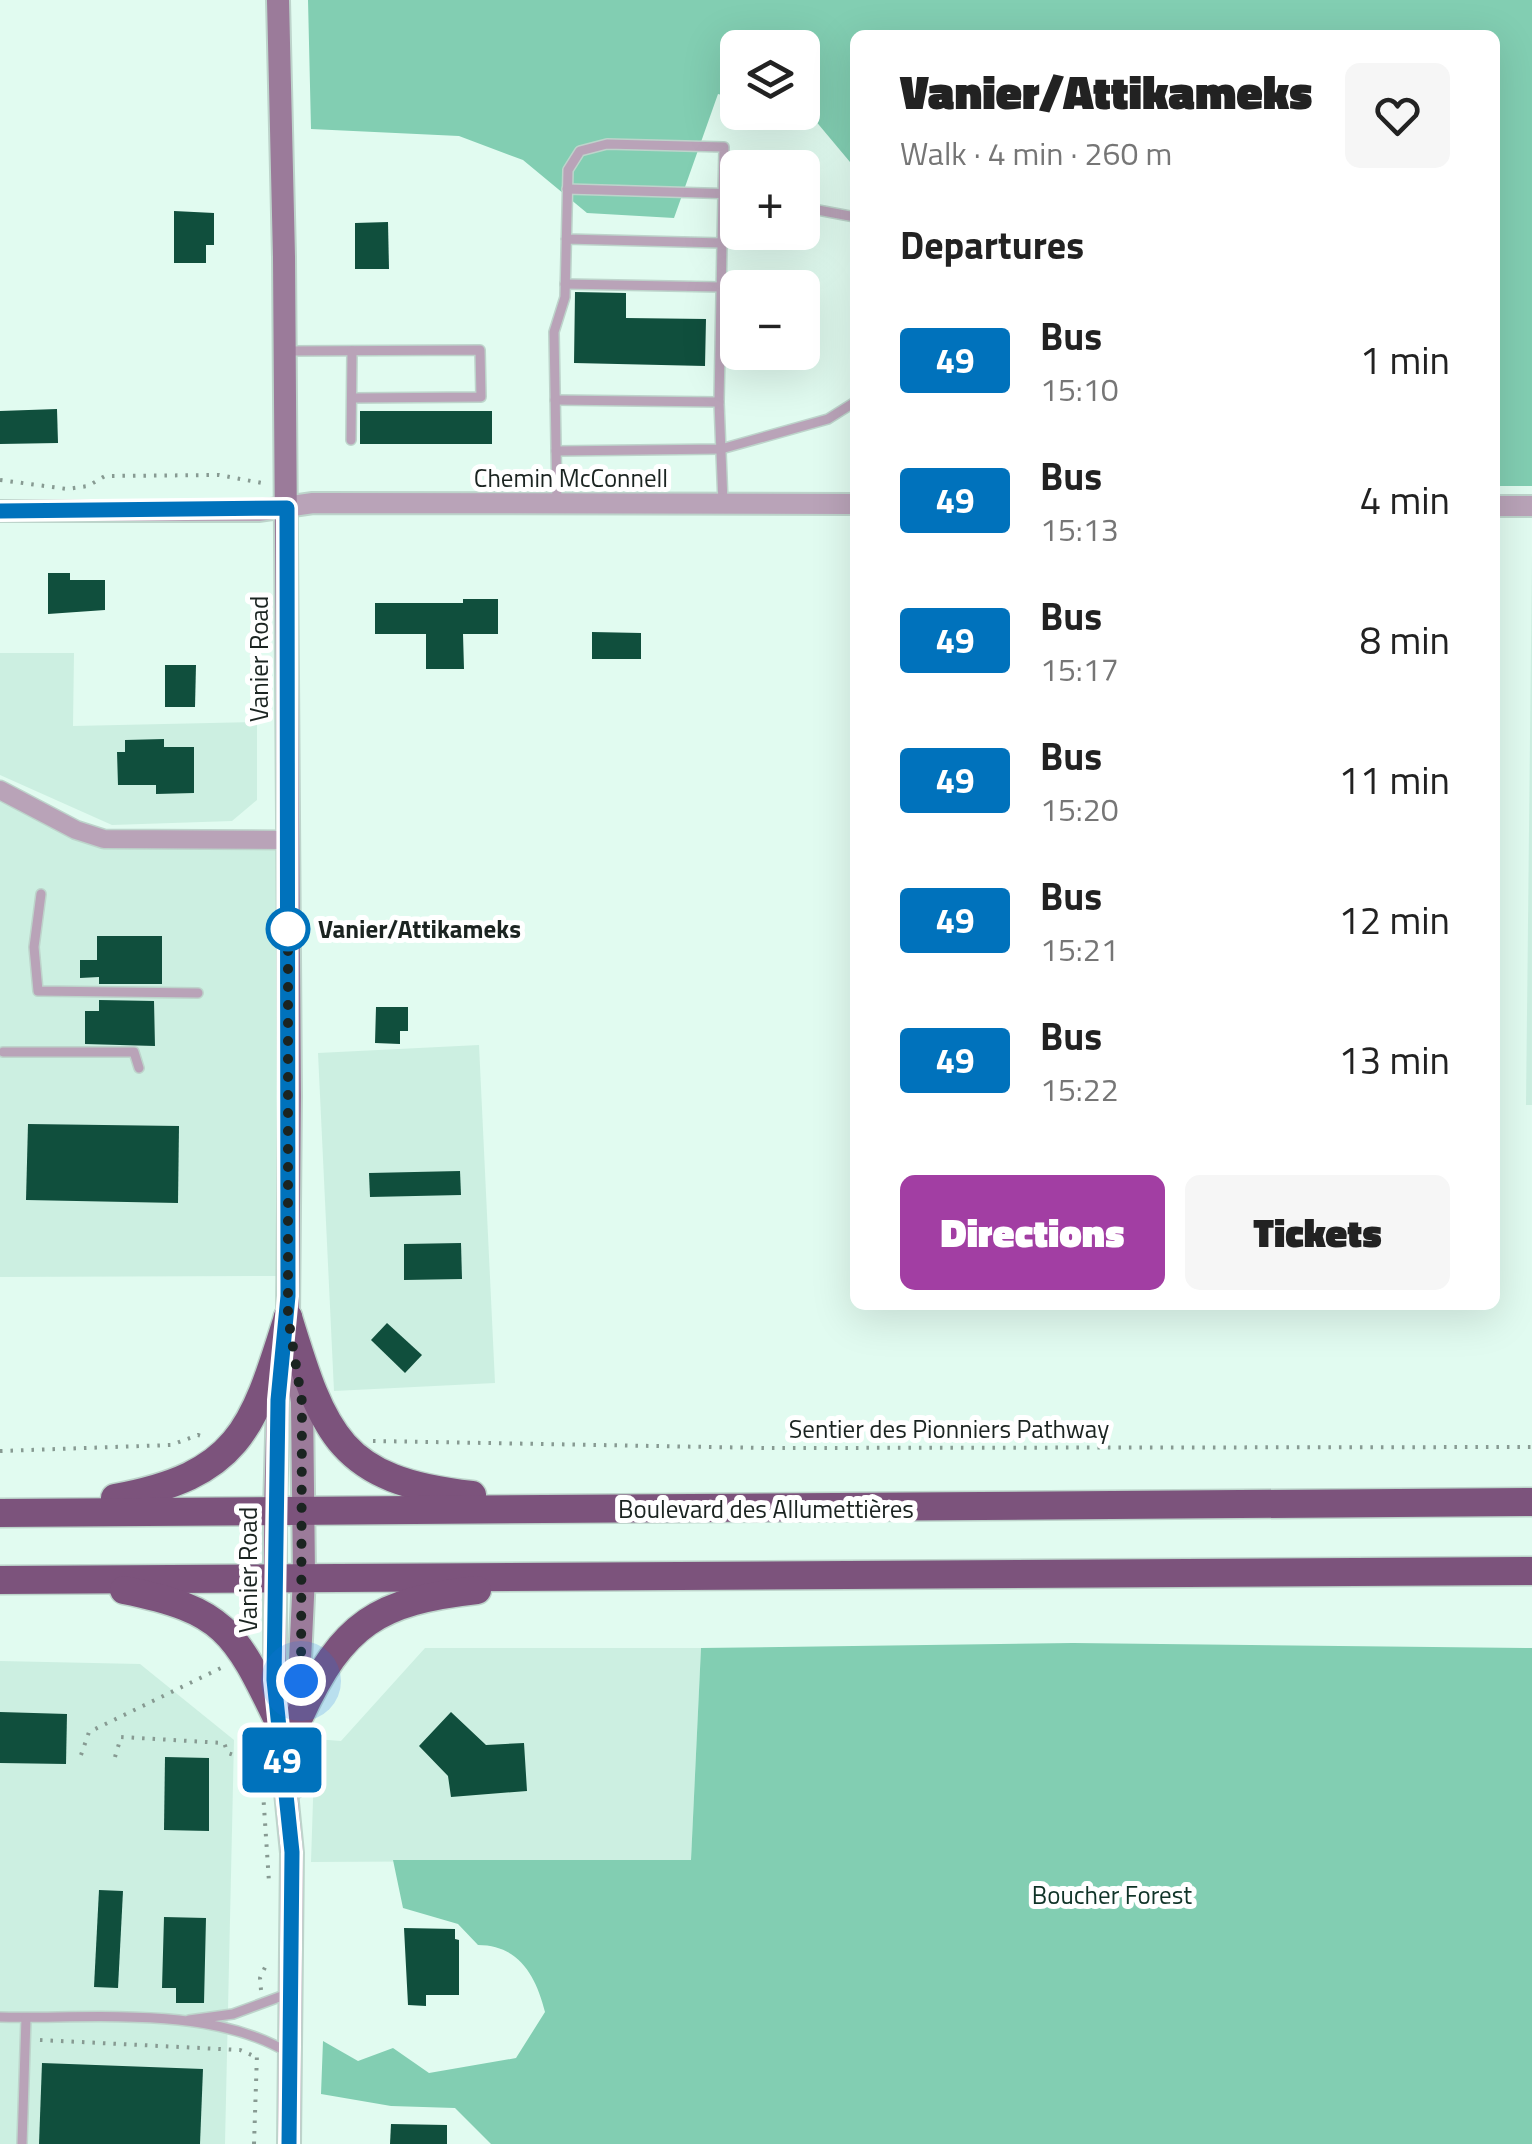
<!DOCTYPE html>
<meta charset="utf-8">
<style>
:root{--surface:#fff;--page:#f6f6f6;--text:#222;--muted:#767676;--accent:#a23ea3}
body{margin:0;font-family:"Titillium Web",sans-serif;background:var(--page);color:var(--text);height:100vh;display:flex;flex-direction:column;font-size:38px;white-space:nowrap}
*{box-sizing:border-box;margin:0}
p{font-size:32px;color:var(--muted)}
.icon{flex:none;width:55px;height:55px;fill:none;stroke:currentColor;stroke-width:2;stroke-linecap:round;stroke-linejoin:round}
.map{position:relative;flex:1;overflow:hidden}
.panel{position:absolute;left:850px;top:30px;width:650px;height:1280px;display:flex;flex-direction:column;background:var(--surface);border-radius:15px;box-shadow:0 10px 40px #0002}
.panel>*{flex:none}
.badge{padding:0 20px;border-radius:8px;font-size:35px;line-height:65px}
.controls{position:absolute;left:720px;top:30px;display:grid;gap:20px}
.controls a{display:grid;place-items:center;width:100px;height:100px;border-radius:15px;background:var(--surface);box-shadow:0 10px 40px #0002;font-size:50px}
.you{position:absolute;width:50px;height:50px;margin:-25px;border:8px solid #fff;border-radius:50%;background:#1a73e8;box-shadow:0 0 0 15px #1a73e833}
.map>.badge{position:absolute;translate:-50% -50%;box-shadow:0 0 0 5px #fff}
h2{padding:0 50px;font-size:38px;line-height:90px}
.round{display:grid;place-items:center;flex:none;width:105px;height:105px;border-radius:15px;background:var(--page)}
.overview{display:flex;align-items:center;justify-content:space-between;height:170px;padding:0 50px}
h1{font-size:48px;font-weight:800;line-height:75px}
.action{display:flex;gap:20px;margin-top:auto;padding:20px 50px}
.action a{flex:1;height:115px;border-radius:15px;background:var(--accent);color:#fff;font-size:40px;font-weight:800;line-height:115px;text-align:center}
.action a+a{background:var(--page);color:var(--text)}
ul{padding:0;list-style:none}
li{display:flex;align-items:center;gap:30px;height:140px;padding:0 50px}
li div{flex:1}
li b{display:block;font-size:38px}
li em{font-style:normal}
li .badge{min-width:110px;font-weight:700;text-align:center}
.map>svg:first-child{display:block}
</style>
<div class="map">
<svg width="1532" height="2144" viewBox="0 0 1532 2144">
<rect width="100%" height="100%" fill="#e1fbf0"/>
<g fill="#ccefe1">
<polygon points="1532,554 1532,1105 1526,1105"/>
<polygon points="0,653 74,653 73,726 257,722 257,800 232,821 112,825 0,775"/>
<polygon points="0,790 76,830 286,840 288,1276 0,1277"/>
<polygon points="479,1045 495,1383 334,1391 318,1053"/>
<polygon points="425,1648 701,1648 691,1860 311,1862 315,1739 341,1741"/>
<polygon points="0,1661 140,1664 234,1740 225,2144 0,2144"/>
</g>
<g fill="#82ceb2">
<polygon points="308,0 1532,0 1532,486 1495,486 1495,35 855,35 855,168 814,119 788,113 802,112 802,48 738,48 737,99 718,94 674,218 587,213 523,160 459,136 311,129"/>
<path d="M1073 1643 1532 1648V2144H491L455 2108 391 2106 321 2094 323 2041 358 2061 393 2048 429 2073 516 2058 545 2012C536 1976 519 1945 478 1945L458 1924 403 1908 393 1860H691L701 1648Z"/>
</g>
<g fill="#104f3d">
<polygon points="174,211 214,213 214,245 206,245 206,263 174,263"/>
<polygon points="388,222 389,269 355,269 355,223"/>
<polygon points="575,292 626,293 626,318 706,319 705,366 574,363"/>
<polygon points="57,409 58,443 0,444 0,411"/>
<rect x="360" y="411" width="132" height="33"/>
<polygon points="48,573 70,573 70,580 105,580 105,610 48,614"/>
<polygon points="463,599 498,599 498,634 463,634 464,669 426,669 426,634 375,634 375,603 463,603"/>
<polygon points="592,632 641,633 641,659 592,659"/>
<polygon points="165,665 196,665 195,707 165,707"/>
<polygon points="164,739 164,747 194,747 194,793 156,794 156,785 118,785 117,752 125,752 125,740"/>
<polygon points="97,936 162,936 162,984 99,984 99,977 80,978 80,960 97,960"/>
<polygon points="99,1000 154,1001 155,1046 85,1044 85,1011 99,1011"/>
<polygon points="376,1007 408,1007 408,1031 400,1031 400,1044 375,1043"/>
<polygon points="28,1124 179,1126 178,1203 26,1200"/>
<polygon points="460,1171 461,1195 370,1197 369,1173"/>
<polygon points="461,1243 462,1279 404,1280 404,1244"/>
<polygon points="387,1323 422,1355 405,1373 371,1340"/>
<polygon points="0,1712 67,1714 66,1764 0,1763"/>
<polygon points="451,1712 486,1745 524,1743 527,1791 451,1797 448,1776 419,1746"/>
<polygon points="165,1757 209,1758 209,1831 164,1830"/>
<polygon points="99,1890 123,1891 118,1988 94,1987"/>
<polygon points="164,1917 206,1918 204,2003 176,2003 176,1988 162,1988"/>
<polygon points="404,1928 455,1929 455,1939 459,1940 459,1995 426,1995 426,2006 408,2005"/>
<polygon points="42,2063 203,2069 200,2144 39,2144"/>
<polygon points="391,2124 447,2125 447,2144 390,2144"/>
</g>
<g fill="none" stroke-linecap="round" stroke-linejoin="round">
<g stroke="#bdd4cb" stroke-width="12">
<g id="service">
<polyline points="567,189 738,194"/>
<polyline points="802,207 855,217"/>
<polyline points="565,284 721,287"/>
<polyline points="287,351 480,350 481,397 352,398"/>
<polyline points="555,400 719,402 723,503"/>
<polyline points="719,402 722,243"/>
<polyline points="351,440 352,351"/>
<polyline points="556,451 721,449 828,419 855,402"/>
<polyline points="557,503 554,332 565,297 568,170 580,151 607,144 724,147 722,243 566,239"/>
<polyline points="41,894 34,947 38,991 198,993"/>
<polyline points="3,1052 134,1052 139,1068"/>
<path d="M0 2017C89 2019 209 2005 287 2052"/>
<polyline points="189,2020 233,2014 290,1993"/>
<polyline points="22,2144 26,2018"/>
</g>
</g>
<g stroke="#bdd4cb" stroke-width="21">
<polyline id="minor" points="0,790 76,830 104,839 286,840"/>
</g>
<g stroke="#bdd4cb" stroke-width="24">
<g id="tertiary">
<polyline points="1495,506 1532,506"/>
<polyline points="0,511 258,511 313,503 855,504"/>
</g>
</g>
<g stroke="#bdd4cb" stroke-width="26">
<g id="secondary">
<polyline points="278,0 284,257 290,1097 288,1317 278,1400 275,1510 275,1681 292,1853 289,2144"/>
<polyline points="294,1787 304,1576 302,1402 298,1375"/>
</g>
</g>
<g stroke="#bdd4cb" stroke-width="31">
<g id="trunk">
<path d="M288 1317C324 1435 340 1481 472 1495"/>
<path d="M115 1498C240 1475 253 1429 288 1317"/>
<polyline points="0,1513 1532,1502"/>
<polyline points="0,1580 1532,1571"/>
<path d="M124 1590C224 1610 235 1631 278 1720"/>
<path d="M300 1715C343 1623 378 1601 477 1590"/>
</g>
</g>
<g stroke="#879a92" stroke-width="4" stroke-dasharray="2.5 8" stroke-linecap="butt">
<polyline points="0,480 67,489 88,486 105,476 219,475 262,483"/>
<polyline points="373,1441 767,1448 1532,1447"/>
<polyline points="0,1451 171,1445 198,1435 205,1437"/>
<polyline points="81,1755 89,1732 225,1666"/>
<polyline points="115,1757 121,1737 224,1743 228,1753 261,1765"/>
<polyline points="263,1792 269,1882"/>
<polyline points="261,1990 260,1978 268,1961"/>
<polyline points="40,2040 240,2050 256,2057"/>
<polyline points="254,2144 257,2054"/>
</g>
<use href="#service" stroke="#b9a3b8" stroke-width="9"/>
<use href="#minor" stroke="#b9a3b8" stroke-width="18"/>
<use href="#tertiary" stroke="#b9a3b8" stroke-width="20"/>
<use href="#secondary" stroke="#9b7b9a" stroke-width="22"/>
<use href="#trunk" stroke="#7c537c" stroke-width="28"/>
</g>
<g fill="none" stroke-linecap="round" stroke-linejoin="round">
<g stroke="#fff" stroke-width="22">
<polyline id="line" points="0,511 287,508 288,1296 278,1400 274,1680 292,1852 289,2144"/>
</g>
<use href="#line" stroke="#0072bc" stroke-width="15"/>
<polyline stroke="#1b2421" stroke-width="10" stroke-dasharray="0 18" points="288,929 288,913 288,1317 302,1402 301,1681"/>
</g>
<circle fill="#fff" stroke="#0072bc" stroke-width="5" cx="288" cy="929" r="20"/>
<g text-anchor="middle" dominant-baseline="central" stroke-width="10" stroke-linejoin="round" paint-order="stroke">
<g font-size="25" fill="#1b2421" stroke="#fff">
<text x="571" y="478">Chemin McConnell</text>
<text transform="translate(259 659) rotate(-90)">Vanier Road</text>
<text x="949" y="1429">Sentier des Pionniers Pathway</text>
<text x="766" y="1509">Boulevard des Allumettières</text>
<text transform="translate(248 1570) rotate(-90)">Vanier Road</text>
</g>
<g font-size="25" font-weight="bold" fill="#1b2421" stroke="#fff" text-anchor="start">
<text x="318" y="929">Vanier/Attikameks</text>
</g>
<g font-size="25" fill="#0f3327" stroke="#fff">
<text x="1112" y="1895">Boucher Forest</text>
</g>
</g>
</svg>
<div class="controls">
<a><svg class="icon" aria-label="layers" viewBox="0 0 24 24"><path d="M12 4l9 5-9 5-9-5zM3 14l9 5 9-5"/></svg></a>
<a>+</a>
<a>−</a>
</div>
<div class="you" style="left:301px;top:1681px"></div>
<b class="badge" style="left:282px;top:1760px;background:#0072bc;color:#fff">49</b>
<section class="panel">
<div class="overview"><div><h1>Vanier/Attikameks</h1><p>Walk · 4 min · 260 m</p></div><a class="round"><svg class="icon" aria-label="heart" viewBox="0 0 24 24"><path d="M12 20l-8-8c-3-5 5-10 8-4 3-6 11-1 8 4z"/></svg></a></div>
<h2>Departures</h2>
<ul>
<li><span class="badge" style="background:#0072bc;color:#fff">49</span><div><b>Bus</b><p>15:10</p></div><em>1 min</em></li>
<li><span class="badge" style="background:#0072bc;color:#fff">49</span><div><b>Bus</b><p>15:13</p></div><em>4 min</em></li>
<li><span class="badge" style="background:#0072bc;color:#fff">49</span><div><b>Bus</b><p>15:17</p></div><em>8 min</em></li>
<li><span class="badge" style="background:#0072bc;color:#fff">49</span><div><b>Bus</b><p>15:20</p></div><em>11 min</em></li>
<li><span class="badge" style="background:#0072bc;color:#fff">49</span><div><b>Bus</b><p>15:21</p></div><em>12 min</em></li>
<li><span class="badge" style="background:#0072bc;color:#fff">49</span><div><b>Bus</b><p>15:22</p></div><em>13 min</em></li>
</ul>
<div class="action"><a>Directions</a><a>Tickets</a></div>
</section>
</div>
